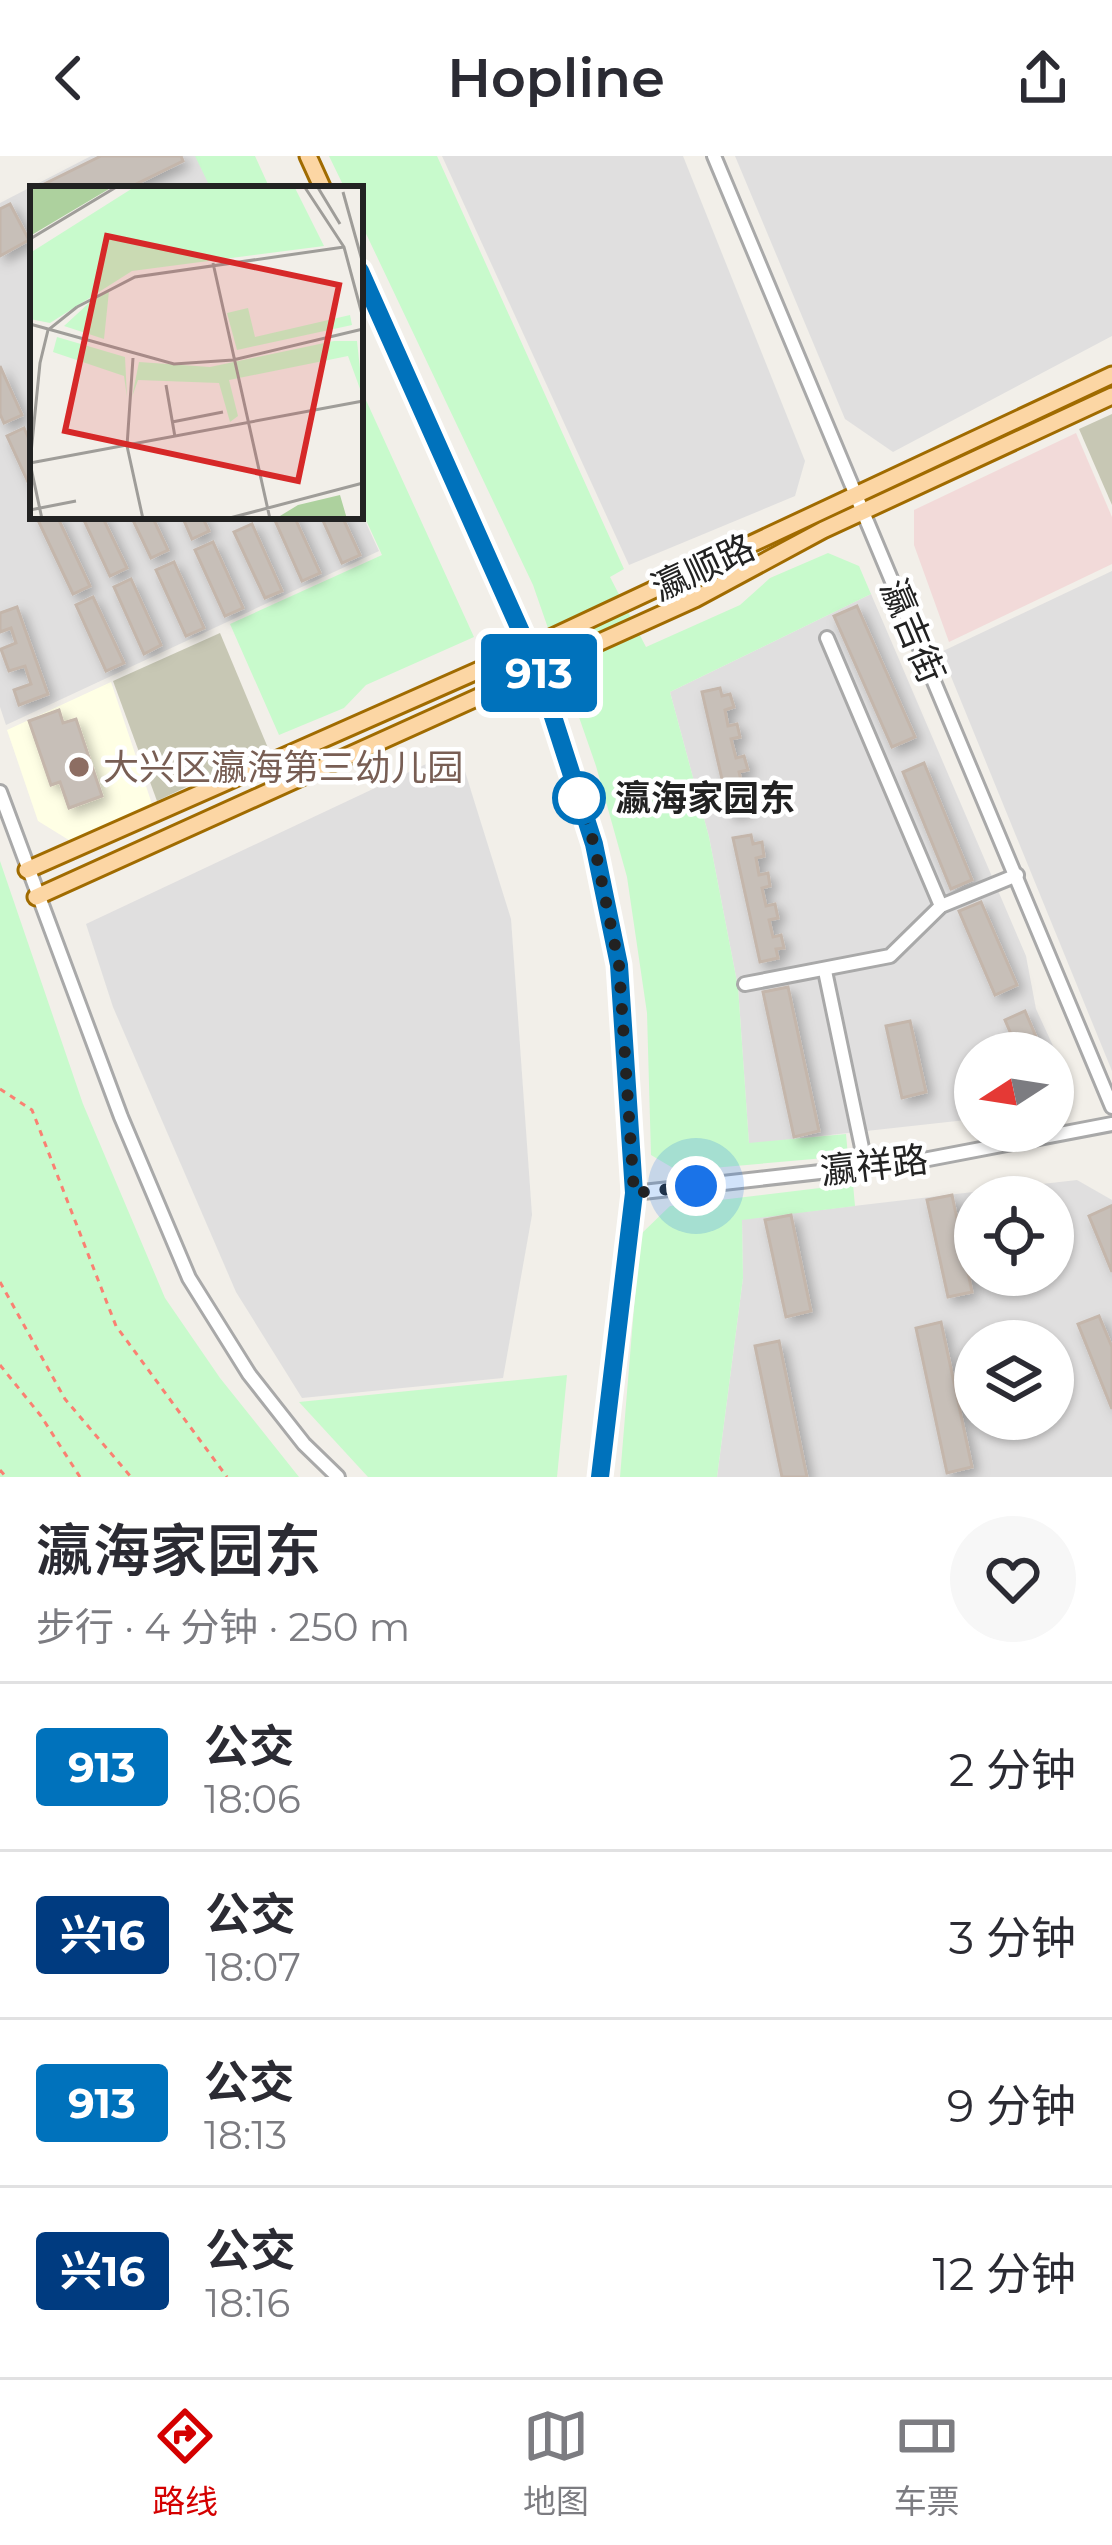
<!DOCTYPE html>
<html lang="zh">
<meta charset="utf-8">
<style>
:root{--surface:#fff;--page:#f7f7f7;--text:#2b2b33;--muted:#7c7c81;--line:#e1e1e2;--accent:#d40000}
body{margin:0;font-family:Montserrat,"Noto Sans SC",sans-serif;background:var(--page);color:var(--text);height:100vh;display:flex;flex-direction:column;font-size:45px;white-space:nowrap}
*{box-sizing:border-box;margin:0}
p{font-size:39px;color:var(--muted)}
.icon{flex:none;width:66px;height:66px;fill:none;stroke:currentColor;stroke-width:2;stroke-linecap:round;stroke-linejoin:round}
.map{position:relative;height:1321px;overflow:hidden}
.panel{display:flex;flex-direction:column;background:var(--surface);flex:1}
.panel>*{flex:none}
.badge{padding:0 24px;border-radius:9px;font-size:42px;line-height:78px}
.needle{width:78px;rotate:258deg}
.buttons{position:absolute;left:954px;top:876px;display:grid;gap:24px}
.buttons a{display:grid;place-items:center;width:120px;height:120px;border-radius:50%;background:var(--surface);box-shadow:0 3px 9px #0004;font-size:60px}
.you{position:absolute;width:60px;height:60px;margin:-30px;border:9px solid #fff;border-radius:50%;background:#1a73e8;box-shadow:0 0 0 18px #1a73e833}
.map>.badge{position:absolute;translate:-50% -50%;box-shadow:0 0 0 6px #fff}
.round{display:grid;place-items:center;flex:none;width:126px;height:126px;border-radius:63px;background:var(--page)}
.summary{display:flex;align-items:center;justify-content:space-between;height:204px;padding:0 36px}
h1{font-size:57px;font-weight:600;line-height:90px}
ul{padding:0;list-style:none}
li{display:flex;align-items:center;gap:36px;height:168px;padding:0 36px;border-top:3px solid var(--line)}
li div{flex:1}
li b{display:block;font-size:45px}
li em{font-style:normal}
li .badge{min-width:132px;font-weight:700;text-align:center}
header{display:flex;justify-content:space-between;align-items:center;height:156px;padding:0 36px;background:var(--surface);font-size:54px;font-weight:600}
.dock{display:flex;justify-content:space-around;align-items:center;height:168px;border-top:3px solid var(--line);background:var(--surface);font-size:33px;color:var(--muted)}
.dock a{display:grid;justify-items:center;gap:6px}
.dock .current{color:var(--accent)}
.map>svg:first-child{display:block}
</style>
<header><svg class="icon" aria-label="back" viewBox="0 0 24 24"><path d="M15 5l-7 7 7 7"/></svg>Hopline<svg class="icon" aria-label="share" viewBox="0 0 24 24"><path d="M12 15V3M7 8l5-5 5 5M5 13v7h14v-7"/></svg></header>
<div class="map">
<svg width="1112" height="1321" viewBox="0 0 1112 1321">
<defs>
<filter id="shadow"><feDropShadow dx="5.5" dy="5.5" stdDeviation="6" flood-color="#0004"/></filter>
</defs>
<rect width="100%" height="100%" fill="#f2efe9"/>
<g fill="#e0dfdf" fill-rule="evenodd">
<polygon points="91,0 199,0 214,33 33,33 33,360 360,360 360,354 379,395 6,569 0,551 0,47"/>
<polygon points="442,0 683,0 805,305 795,340 629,409"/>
<polygon points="735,0 1112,0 1112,180 893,296 845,263"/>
<polygon points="1112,415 1112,915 941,496"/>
<polygon points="871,438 1026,800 1036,853 1067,920 1053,940 1053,897 975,897 975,963 749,988 738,831 709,681 670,536"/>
<polygon points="458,593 511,763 532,1059 503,1222 302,1242 236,1136 113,851 86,768"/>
<path d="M1077 1024 1112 1044V1321H717L743 1122 742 1063ZM975 1041H1053V1119H975ZM975 1185H1053V1263H975Z"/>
</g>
<polygon fill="#f2dad9" points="1076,277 1112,361 1112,408 949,486 914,389 914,354"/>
<polygon fill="#ffffe5" points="111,526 152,648 72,686 38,665 7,574"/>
<g fill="#c7c7b4">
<polygon points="1112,258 1112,349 1079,273"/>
<polygon points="220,477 268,592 157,645 113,525"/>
</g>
<g fill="#c8facc">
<polygon points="195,0 255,0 270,33 211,33"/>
<polygon points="329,0 437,0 624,413 610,421 646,491 740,449 770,422 828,397 859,410 871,438 670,536 709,681 738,831 749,987 846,978 848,1000 678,1015 651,999 647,857 627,721 596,610 533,429 360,65 360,33 345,33"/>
<polygon points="360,231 474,481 366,529 344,552 279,579 230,468 382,399 360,351"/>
<polygon points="0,705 83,948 165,1142 220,1222 299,1321 0,1321"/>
<polygon points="853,1028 855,1050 742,1064 743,1122 717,1321 620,1321 640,1079 670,1050"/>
<polygon points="567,1219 557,1321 368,1321 299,1246"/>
</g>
<g fill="#c7bfb8" stroke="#c4b6ab" stroke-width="3" filter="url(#shadow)">
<polygon points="101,0 181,0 183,5 126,33 34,33"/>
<polygon points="10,48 29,84 0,100 0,53"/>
<polygon points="0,210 22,259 4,267 0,258"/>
<polygon points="24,272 33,292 33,337 7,280"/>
<polygon points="36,360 57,360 90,430 73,438"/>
<polygon points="82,360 102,360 127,412 110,420"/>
<polygon points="131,360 152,360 168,394 151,402"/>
<polygon points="182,360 202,360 209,375 192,383"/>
<polygon points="273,360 294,360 320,417 302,425"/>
<polygon points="321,360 342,360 360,399 342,407"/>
<polygon points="252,368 282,435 265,442 234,376"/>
<polygon points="213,386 243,452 225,460 195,394"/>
<polygon points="174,406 204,472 186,480 156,414"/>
<polygon points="131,423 161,489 144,498 114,431"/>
<polygon points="93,441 124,507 106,515 76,449"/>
<polygon points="857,450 915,581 892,591 834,460"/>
<polygon points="17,451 48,538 19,549 14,534 31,528 25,510 9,515 1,493 16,487 11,472 0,476 0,457"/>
<polygon points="720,532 722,540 730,538 734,551 725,554 728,570 737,568 740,581 731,583 736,602 744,600 748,614 739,616 743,632 751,630 754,643 746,645 748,654 730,658 702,536"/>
<polygon points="59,554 63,567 76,563 102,640 69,652 60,626 51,629 29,565"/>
<polygon points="924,607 972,724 951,733 903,616"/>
<polygon points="751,679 753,688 762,686 764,700 756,702 759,719 768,717 770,730 762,732 766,750 775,748 778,762 769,764 773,781 781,779 784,792 776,793 778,802 760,806 733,682"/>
<polygon points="981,746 1017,829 995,839 959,755"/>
<polygon points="788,831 819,975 794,981 763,836"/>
<polygon points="1025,855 1043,897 1019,897 1005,864"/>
<polygon points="910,865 926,936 902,942 886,870"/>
<polygon points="952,1039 972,1136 948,1141 927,1044"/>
<polygon points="1111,1050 1112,1052 1112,1116 1089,1060"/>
<polygon points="791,1059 811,1155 786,1161 765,1064"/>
<polygon points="1099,1160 1112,1191 1112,1253 1078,1168"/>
<polygon points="941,1166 972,1311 947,1317 916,1172"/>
<polygon points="779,1185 807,1321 782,1321 755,1190"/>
</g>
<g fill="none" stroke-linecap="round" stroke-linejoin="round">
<g stroke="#a9a9a9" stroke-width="18">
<g id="minor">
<polyline points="714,0 1112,951"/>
<polyline points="827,482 941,750"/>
<polyline points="0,636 121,961 189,1122 249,1218 304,1288 338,1321"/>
<polyline points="825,815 866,1011"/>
<polyline points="745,828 890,800 941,750 1017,719"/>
<polyline points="634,1037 918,1005 1112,968"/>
</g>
</g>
<g stroke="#a06b00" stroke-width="21">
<g id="major">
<polyline points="308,0 323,33"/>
<polyline points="360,115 538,514 594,688 619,809 634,1037 600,1321"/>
<polyline points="27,714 529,492 1112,219"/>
<polyline points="36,741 695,443 823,374 1112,240"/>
</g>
</g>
<g stroke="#fa8072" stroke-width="3" stroke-dasharray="6 6" stroke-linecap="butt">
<polyline points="0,933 32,954 116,1170 227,1321"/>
<polyline points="0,1126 65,1243 131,1321"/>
<polyline points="0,1209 41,1260 80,1321"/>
<polyline points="0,1314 6,1321"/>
</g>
<use href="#minor" stroke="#fff" stroke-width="12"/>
<use href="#major" stroke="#fcd6a4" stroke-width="15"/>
</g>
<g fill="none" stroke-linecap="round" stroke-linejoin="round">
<g stroke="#fff" stroke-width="27">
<polyline id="line" points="360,115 538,514 594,688 619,809 634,1037 600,1321"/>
</g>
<use href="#line" stroke="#0072bc" stroke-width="18"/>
<polyline stroke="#222" stroke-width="12" stroke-dasharray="0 21.6" points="579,642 594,688 619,809 634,1037 696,1030"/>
</g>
<circle fill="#8d6e63" stroke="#fff" stroke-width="4.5" cx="79" cy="611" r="12"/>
<circle fill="#fff" stroke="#0072bc" stroke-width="6" cx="579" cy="642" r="24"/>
<g text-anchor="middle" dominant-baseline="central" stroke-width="9" stroke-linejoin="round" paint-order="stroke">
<g font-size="36" fill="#222" stroke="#fff">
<text transform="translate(703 411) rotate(-25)">瀛顺路</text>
<text transform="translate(913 475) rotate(67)">瀛吉街</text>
<text transform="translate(874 1009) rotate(-7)">瀛祥路</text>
</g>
<g font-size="36" fill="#785e54" stroke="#fff" text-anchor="start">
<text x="103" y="611">大兴区瀛海第三幼儿园</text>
</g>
<g font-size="36" font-weight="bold" fill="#222" stroke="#fff" text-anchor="start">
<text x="615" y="642">瀛海家园东</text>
</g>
</g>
<g transform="translate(30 30)">
<rect width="333" height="333" fill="#f2efe9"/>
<path d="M0 0H84L0 50ZM310 309 317 333H245L268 319Z" fill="#add19e"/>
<path d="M106 0H264L294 60 102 85 20 137 0 133V67ZM79 105 74 153 34 140 59 117ZM218 122 225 151 320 129 322 139 207 164 197 127ZM27 151 95 171 97 211 94 190 23 166ZM304 155H327L333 211 318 170 199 194 208 230 200 236 189 197 108 194 102 211 109 176 180 181Z" fill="#c8facc"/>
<path fill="none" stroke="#9f9d99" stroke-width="3" d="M274 0 314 61 333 132M287 0 310 38M313 6 333 78M0 53 88 0M183 77 240 333M47 121 105 91 314 61M0 138 144 178 203 174 333 143M103 172 97 260 113 333M136 199 145 251M142 236 193 226M0 277 333 215M0 324 46 315M12 333 0 277 10 177 18 144 47 121M196 333 333 297"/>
<path fill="#d62828" fill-opacity="0.15" stroke="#d62828" stroke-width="6" d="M77 50 309 99 268 295 35 245Z"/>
<rect width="333" height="333" fill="none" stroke="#222" stroke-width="6"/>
</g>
</svg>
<div class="buttons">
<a><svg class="needle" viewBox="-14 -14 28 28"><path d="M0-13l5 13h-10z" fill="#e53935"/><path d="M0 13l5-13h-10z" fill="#7c7c81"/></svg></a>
<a><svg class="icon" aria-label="locate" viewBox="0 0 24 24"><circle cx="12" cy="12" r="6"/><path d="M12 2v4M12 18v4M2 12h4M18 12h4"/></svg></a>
<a><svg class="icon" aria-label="layers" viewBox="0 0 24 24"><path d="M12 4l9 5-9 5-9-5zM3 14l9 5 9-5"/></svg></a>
</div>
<div class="you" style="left:696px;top:1030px"></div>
<b class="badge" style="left:539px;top:517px;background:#0072bc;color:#fff">913</b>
</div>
<section class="panel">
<div class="summary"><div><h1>瀛海家园东</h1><p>步行 · 4 分钟 · 250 m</p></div><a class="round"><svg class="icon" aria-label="heart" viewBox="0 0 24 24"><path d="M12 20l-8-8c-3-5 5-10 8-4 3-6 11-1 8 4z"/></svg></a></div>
<ul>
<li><span class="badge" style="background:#0072bc;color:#fff">913</span><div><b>公交</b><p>18:06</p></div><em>2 分钟</em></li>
<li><span class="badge" style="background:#003b80;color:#fff">兴16</span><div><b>公交</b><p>18:07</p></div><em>3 分钟</em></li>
<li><span class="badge" style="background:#0072bc;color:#fff">913</span><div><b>公交</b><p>18:13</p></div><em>9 分钟</em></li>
<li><span class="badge" style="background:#003b80;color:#fff">兴16</span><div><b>公交</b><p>18:16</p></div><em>12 分钟</em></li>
</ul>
</section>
<nav class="dock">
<a class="current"><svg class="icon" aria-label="directions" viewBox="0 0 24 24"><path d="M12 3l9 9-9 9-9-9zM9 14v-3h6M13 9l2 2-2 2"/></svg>路线</a>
<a><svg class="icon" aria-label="map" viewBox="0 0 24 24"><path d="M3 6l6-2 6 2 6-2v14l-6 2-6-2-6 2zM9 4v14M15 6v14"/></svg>地图</a>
<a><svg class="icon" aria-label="tickets" viewBox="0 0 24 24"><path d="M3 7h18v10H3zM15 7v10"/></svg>车票</a>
</nav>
